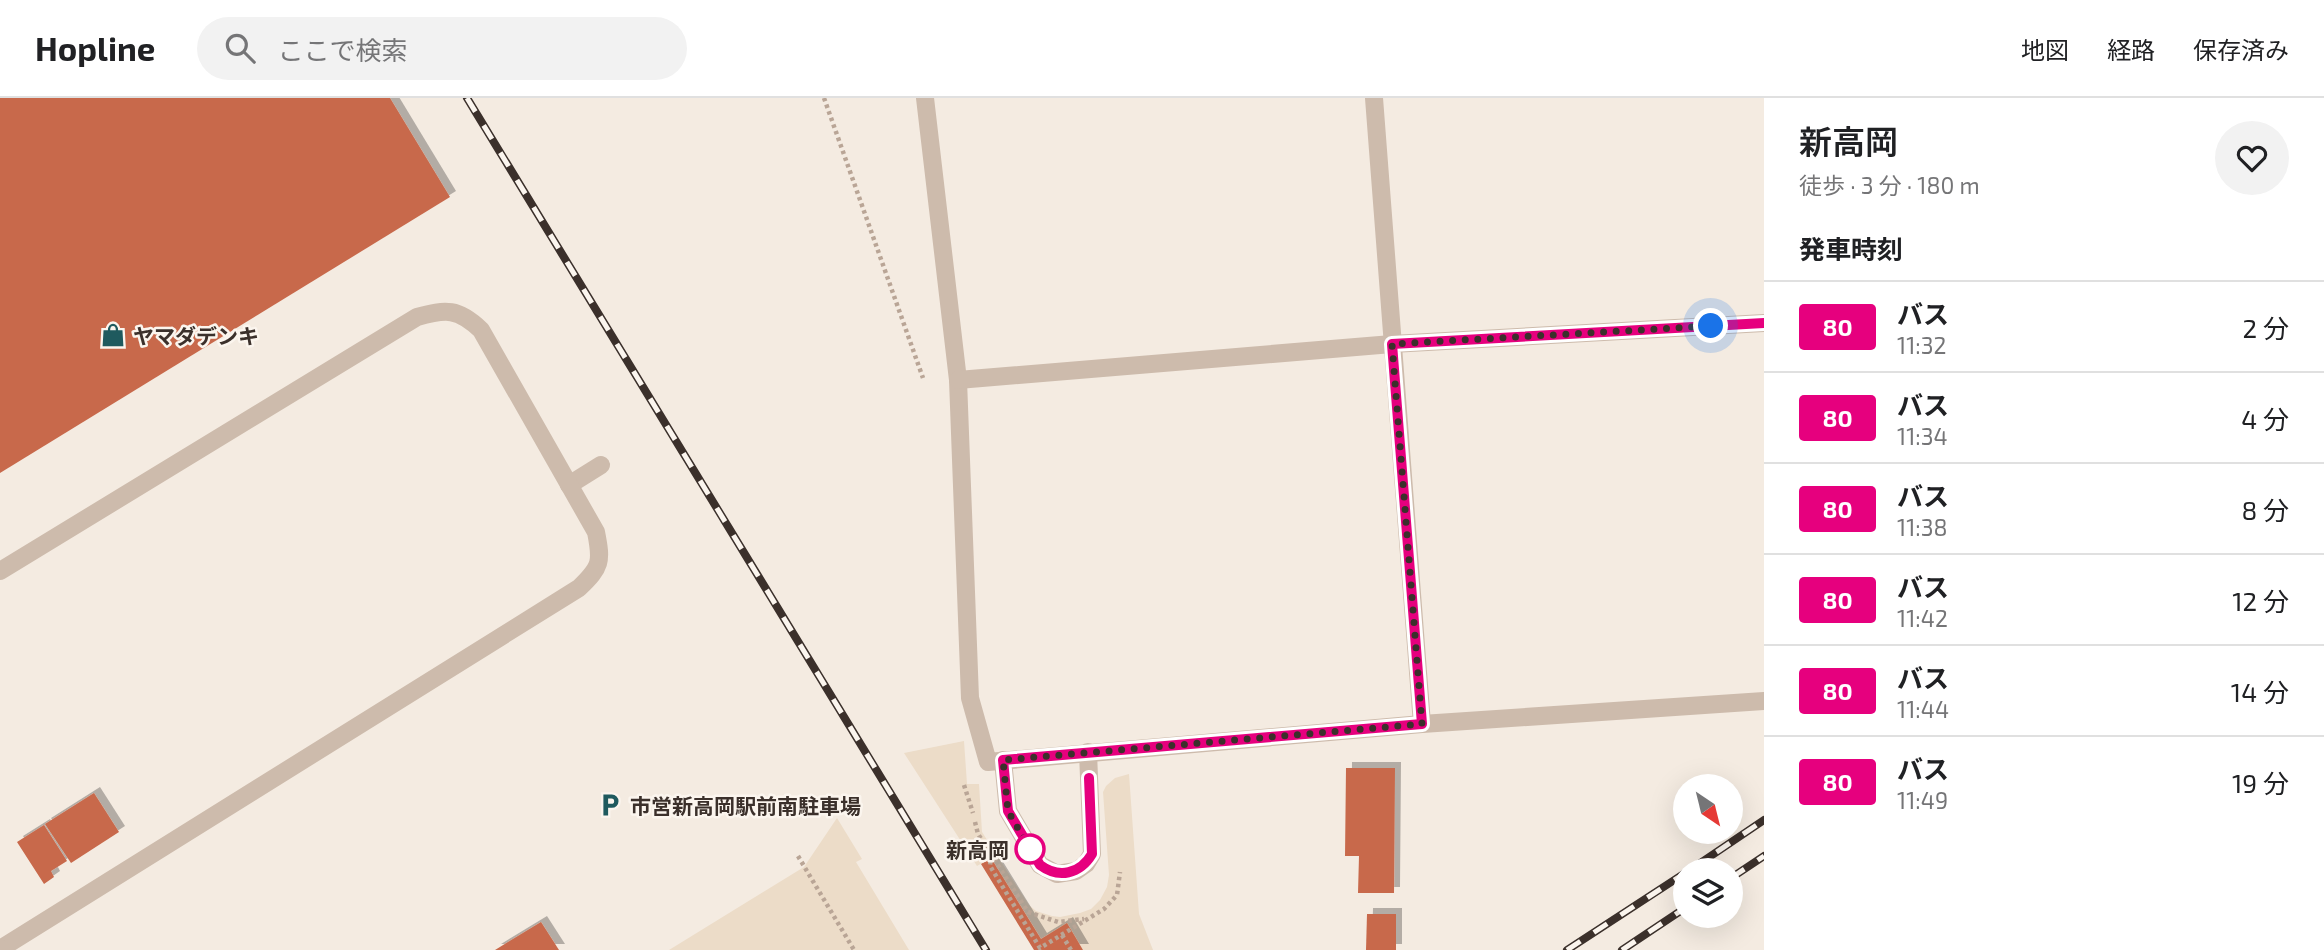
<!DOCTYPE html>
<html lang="ja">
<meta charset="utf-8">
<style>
:root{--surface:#fff;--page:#f2f2f2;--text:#202124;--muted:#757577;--line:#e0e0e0}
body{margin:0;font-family:"Exo 2","Noto Sans JP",sans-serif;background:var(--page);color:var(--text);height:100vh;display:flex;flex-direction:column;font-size:26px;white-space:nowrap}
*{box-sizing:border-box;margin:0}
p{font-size:23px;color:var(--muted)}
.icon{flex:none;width:38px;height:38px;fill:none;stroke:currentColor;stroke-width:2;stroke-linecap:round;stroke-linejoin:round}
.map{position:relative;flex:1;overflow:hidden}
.drawer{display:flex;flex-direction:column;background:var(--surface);width:560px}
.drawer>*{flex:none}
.badge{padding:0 14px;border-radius:5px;font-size:24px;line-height:46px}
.needle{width:46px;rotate:145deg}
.buttons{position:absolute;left:1673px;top:676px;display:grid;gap:14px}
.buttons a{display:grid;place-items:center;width:70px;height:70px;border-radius:50%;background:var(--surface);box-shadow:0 7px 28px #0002;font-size:35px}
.you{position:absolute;width:35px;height:35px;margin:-18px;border:5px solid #fff;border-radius:50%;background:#1a73e8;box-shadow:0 0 0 10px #1a73e833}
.map>.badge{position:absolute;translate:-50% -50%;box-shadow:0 0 0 4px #fff}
h2{padding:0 35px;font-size:26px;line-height:63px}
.round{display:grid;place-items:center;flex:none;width:74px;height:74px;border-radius:37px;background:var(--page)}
.summary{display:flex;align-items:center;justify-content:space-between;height:119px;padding:0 35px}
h1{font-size:33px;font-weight:600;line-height:52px}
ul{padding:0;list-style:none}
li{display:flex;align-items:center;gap:21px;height:91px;padding:0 35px;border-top:2px solid var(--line)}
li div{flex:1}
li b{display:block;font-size:26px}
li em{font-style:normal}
li .badge{min-width:77px;font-weight:700;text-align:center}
header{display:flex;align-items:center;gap:42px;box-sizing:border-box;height:98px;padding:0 35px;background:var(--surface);border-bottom:2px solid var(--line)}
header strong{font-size:33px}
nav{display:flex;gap:38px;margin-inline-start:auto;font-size:24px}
.search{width:490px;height:63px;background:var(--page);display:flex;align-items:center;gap:18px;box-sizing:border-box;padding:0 24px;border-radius:38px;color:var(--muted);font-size:26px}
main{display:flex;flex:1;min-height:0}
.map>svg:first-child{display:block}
</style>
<header>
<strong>Hopline</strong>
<div class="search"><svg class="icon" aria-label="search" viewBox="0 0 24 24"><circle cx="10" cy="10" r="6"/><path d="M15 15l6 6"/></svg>ここで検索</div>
<nav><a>地図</a><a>経路</a><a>保存済み</a></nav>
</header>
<main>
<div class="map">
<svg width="1764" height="852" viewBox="0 0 1764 852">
<defs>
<filter id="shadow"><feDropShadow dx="6" dy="-6" stdDeviation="0" flood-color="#0004"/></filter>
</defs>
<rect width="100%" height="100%" fill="#f4ebe1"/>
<g fill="#ecdcc8">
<polygon points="964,643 967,686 979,686 982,734 1029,807 1036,813 1052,818 1060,819 1080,815 1091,811 1100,802 1107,789 1109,777 1103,694 1106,688 1115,680 1129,676 1139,816 1153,852 1083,852 1067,826 1041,841 991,760 977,768 904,655"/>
<polygon points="837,720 862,761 856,764 909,852 669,852 804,769"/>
</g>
<g fill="#c8694b" filter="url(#shadow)">
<polygon points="0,0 390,0 450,99 0,375"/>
<polygon points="1346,670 1395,670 1394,795 1358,795 1359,758 1345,758"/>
<polygon points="94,695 119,734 71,765 45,726"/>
<polygon points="44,727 67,763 51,773 54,779 44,786 17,744"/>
<polygon points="991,760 1041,841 1067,825 1083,852 1034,852 981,766"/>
<polygon points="1367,816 1396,816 1396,852 1366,852"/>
<polygon points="541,824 559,852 495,852"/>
</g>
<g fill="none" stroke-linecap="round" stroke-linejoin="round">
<g stroke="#b9a596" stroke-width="4.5" stroke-dasharray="3.5 3.5" stroke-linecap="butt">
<polyline points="824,0 923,280"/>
<polyline points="964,687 973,715"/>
<polyline points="975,724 978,736 1028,814 1058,824 1084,821"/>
<polyline points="991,756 990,768 1040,850 1104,811 1117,797 1120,774"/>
<polyline points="798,758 854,852"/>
<polyline points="1062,837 1071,852"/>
</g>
<g stroke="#cdbbac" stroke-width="18">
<polyline points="1374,0 1422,626"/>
<polyline points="569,387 601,367"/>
<polyline points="1003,662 1008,713 1040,767 1057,776 1076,773 1086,766 1092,756 1088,654"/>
</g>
<g stroke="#cdbbac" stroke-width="18">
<polyline points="925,0 958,282 970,600 988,664 1422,626 1764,603"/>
<polyline points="958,282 1392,246 1764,225"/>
<path d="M0 473 417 219C446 211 458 210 481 232L596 434C602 464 601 469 579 490L0 851"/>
</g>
<polyline stroke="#cdbbac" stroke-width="18" points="0,850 1,852"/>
<g stroke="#3b302b" stroke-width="8">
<g id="rail">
<polyline points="467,0 986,852"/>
<polyline points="1690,772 1764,722"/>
<polyline points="1731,780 1764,758"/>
<polyline points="1567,852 1685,775"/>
<polyline points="1622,852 1685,810"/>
</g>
</g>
<use href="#rail" stroke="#fbf5ee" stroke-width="5" stroke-dasharray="16" stroke-linecap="butt"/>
</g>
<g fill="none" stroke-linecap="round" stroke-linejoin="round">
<g stroke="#fff" stroke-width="16">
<path id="line" d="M1089 680 1092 756C1080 776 1059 781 1040 767L1008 713 1003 662 1422 626 1392 246 1764 225"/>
</g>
<use href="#line" stroke="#e6007e" stroke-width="10"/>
<polyline stroke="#3b302b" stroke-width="7" stroke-dasharray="0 12.6" points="1030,751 1008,713 1003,662 1422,626 1392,246 1711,228"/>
</g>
<defs>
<g id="shop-bare" transform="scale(1.89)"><path d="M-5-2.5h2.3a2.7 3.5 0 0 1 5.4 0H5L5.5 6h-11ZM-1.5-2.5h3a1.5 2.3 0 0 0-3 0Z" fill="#1f5a5e" stroke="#fbf5ee" stroke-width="2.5" paint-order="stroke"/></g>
<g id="parking-bare" transform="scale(1.89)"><path d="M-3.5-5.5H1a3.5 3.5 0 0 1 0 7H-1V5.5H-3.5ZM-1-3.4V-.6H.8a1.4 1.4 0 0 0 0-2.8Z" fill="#1f5a5e" stroke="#fbf5ee" stroke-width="2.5" paint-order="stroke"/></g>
</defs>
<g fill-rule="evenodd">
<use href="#shop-bare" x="113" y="237"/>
<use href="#parking-bare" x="610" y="707"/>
</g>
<circle fill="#fff" stroke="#e6007e" stroke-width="3.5" cx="1030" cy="751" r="14"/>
<g text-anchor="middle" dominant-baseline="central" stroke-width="5" stroke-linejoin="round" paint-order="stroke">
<g font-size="21" font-weight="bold" fill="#3b302b" stroke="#fbf5ee" text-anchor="start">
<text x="133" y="237">ヤマダデンキ</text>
<text x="630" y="707">市営新高岡駅前南駐車場</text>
</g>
<g font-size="21" font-weight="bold" fill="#3b302b" stroke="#fbf5ee" text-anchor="end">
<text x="1009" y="751">新高岡</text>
</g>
</g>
</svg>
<div class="buttons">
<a><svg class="needle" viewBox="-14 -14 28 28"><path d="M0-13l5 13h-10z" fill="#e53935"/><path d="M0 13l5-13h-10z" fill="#757577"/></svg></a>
<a><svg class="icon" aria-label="layers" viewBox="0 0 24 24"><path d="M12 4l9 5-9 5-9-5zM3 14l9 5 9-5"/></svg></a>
</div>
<div class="you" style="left:1711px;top:228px"></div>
</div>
<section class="drawer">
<div class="summary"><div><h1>新高岡</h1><p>徒歩 · 3 分 · 180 m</p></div><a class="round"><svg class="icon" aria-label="heart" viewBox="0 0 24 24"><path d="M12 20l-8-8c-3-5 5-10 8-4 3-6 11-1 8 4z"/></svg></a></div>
<h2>発車時刻</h2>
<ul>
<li><span class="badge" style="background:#e6007e;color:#fff">80</span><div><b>バス</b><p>11:32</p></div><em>2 分</em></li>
<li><span class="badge" style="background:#e6007e;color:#fff">80</span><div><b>バス</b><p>11:34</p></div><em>4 分</em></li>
<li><span class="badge" style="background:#e6007e;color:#fff">80</span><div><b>バス</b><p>11:38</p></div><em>8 分</em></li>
<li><span class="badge" style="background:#e6007e;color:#fff">80</span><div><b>バス</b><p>11:42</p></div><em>12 分</em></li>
<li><span class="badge" style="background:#e6007e;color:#fff">80</span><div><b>バス</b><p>11:44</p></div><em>14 分</em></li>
<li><span class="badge" style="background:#e6007e;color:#fff">80</span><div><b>バス</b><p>11:49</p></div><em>19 分</em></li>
</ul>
</section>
</main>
